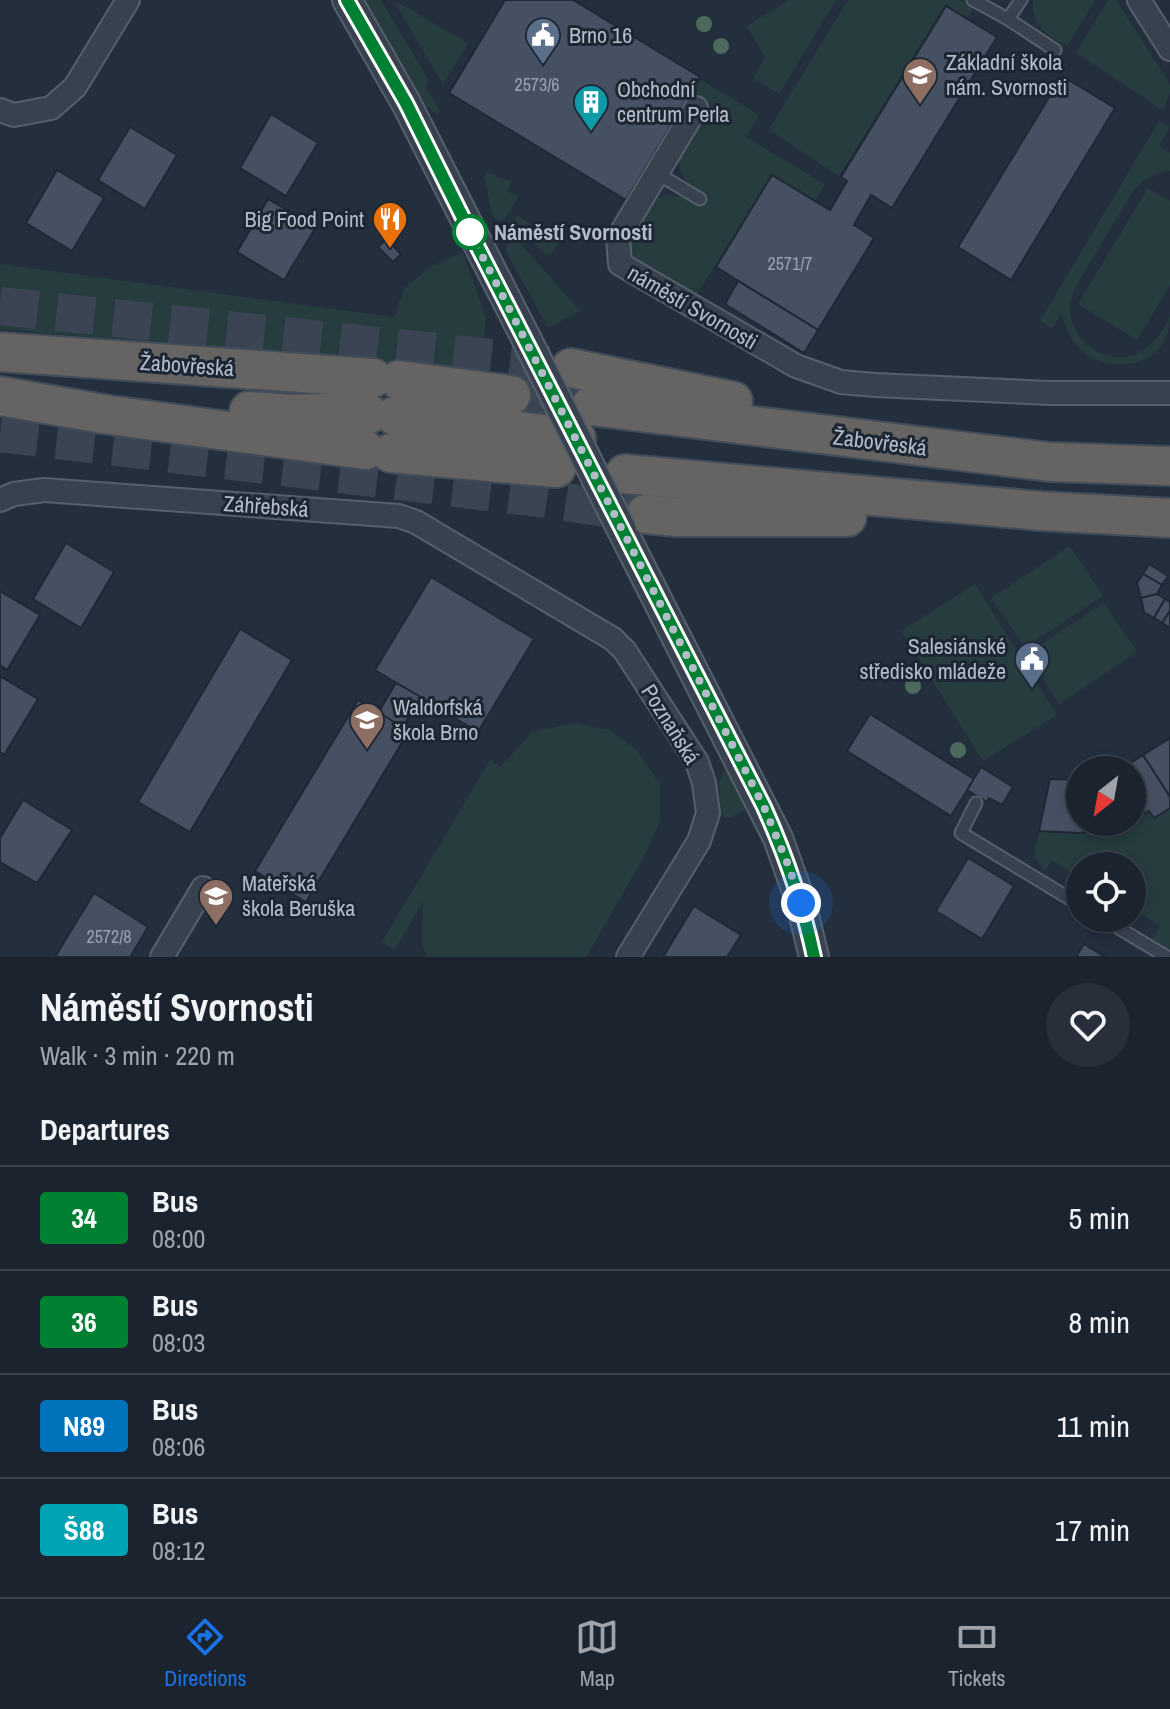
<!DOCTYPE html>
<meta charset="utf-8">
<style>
:root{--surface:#1b232e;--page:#282f3a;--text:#f1f3f6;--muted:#a0a4aa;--line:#39404a;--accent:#1a73e8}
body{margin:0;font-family:"Archivo Narrow",sans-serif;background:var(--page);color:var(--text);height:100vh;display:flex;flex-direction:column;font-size:30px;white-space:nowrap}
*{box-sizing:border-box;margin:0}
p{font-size:26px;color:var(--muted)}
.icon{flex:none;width:44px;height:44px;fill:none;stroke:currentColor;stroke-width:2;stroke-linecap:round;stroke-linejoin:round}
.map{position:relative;height:957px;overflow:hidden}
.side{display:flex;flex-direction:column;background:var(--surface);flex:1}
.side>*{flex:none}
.badge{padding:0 16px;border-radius:6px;font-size:28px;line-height:52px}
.needle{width:52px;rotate:211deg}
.fabs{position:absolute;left:1066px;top:756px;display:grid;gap:16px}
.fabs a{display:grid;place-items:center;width:80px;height:80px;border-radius:50%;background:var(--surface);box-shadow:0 4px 12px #0003,0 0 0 2px var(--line);font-size:40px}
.you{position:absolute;width:40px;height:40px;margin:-20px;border:6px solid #fff;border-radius:50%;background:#1a73e8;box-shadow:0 0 0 12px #1a73e833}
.map>.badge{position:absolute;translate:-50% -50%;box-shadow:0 0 0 4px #fff}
h2{padding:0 40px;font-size:30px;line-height:72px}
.round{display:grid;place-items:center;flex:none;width:84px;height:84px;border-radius:42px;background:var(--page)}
.head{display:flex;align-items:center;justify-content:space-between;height:136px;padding:0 40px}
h1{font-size:38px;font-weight:700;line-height:60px}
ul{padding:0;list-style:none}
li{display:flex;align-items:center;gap:24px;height:104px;padding:0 40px;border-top:2px solid var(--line)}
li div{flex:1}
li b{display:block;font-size:30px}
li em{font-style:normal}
li .badge{min-width:88px;font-weight:700;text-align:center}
.tab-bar{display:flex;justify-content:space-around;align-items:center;height:112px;border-top:2px solid var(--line);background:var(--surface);font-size:22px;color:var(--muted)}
.tab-bar a{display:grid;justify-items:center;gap:4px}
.tab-bar .on{color:var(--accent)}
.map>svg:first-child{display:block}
</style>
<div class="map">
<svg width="1170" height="957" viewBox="0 0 1170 957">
<rect width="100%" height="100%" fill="#242f3e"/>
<g fill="#263c3f">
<polygon points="365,0 381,0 428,79 426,88 440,111 438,114 434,113 421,100"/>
<polygon points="393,0 468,43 443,84"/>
<polygon points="789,0 836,0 779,94 753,78 765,57 747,26"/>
<polygon points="848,0 960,0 973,7 968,18 945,5 839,176 772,132 768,131"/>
<path d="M1033 0H1095L1067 46C1045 34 1032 27 1033 0Z"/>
<polygon points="1108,0 1116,0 1170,84 1170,92 1163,110 1076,53"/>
<path d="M701 80 759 115 746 137 825 184 815 201 772 175 692 302 645 273 630 252C633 216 633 215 664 195L688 198 703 207 708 197C688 183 683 185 678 159H653Z"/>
<path d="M1159 121 1170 127 1159 146 1170 153V171C1153 173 1141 180 1131 194L1077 284C1074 291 1070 299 1070 308 1070 344 1110 369 1142 351 1156 343 1163 330 1170 317 1170 381 1072 381 1062 313L1052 328 1040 321Z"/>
<path d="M486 172 512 182 507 191 518 196C513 205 508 220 497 221 488 210 489 190 484 177Z"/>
<polygon points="1148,188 1170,201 1170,285 1137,340 1078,304"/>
<polygon points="518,216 559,241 552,253 545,255 515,221"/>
<polygon points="515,240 519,242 580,311 548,328 506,251 507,244"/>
<polygon points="463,252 486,317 481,375 409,366 0,329 0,264 394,317 404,289 430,267"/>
<polygon points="1070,546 1103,596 1025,647 991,598"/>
<polygon points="975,584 1057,715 983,761 901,631"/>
<polygon points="1104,603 1137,652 1059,704 1026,654"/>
<polygon points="576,723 609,730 636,749 660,784 660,822 644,857 586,957 426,957 422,941 423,901 395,950 382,942 490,760 500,767 533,731"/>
<path d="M728 768 750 808 731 817H724L721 813C721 797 714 777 728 768Z"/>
<polygon points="1170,808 1170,953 1151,942 1160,926 1132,908 1132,866 1080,866 1075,863 1069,871 1052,860 1045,871 1034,856 1039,831 1079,833 1114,827 1117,828 1122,826 1126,822 1132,822 1132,819 1149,811 1154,818"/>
</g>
<g fill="#455162" stroke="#1f2835" stroke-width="2">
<polygon points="505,0 573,0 700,77 626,200 449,93"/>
<polygon points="946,6 997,37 892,208 871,195 854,225 874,238 818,330 716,267 772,175 830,210 847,181 841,177"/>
<polygon points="1062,76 1115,108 1011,280 958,247"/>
<polygon points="271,114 318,143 286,196 240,168"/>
<polygon points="130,127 177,155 145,209 98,180"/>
<polygon points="57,170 104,198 72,251 26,223"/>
<polygon points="268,199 316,227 284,280 237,252"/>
<polygon points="386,239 401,254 393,262 378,247"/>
<polygon points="738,281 818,330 804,353 725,304"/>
<polygon points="66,543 114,572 81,628 33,599"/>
<polygon points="1149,564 1168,576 1162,585 1143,574"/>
<polygon points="1143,574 1162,585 1157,594 1141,598 1137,583"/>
<polygon points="431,577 534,639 478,732 375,670"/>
<polygon points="0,591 40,615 7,670 0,665"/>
<polygon points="1157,594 1165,599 1154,618 1144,612 1141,598"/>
<polygon points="1165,599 1170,602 1170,611 1162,623 1154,618"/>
<polygon points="1170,611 1170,628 1162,623"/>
<polygon points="240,629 292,660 190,832 138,802"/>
<polygon points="0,676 38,699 4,755 0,752"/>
<polygon points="396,683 421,697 403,727 378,713"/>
<polygon points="358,700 409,731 306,902 255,871"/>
<polygon points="870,714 974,779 951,816 847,751"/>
<polygon points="1170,738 1170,797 1143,755"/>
<polygon points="1143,755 1170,797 1170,808 1154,818 1149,811 1132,819 1132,770 1112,770 1121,765 1123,768"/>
<polygon points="981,767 1013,787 1002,805 989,798 987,802 967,790"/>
<polygon points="1050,779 1080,780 1080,822 1126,822 1123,826 1116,828 1114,827 1079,833 1039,831"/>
<polygon points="23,800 72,830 37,883 0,862 0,838"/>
<polygon points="968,858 1014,886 982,939 936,911"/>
<polygon points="94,893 148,927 130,957 55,957"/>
<polygon points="694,906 741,935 727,957 663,957"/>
<polygon points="1084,944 1105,957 1076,957"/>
</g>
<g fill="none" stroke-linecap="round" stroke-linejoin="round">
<g stroke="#3a4453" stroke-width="38" stroke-dasharray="38 19" stroke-linecap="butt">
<polyline points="0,306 502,359 571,368"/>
<polyline points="511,395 591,406"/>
<polyline points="0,433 546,499 644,514"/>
</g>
<g stroke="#565f6c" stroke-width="15">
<g id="service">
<polyline points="973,0 1008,19 1021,0"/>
<polyline points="1008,19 1055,50"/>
<polyline points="658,174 700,199"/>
<polyline points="976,803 961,833 1080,905"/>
<polyline points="1102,918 1167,957"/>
</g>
</g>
<g stroke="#565f6c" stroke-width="26">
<g id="minor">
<polyline points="1139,0 1170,49"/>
<polyline points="696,108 618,238 620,264 796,366 841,382 875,385 1049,393 1170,393"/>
<polyline points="0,110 14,115 51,108 75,87 128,0"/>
<polyline points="0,500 14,494 44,490 399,516 416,522 613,639 625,651 697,762 704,783 708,813 699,841 628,957"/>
<polyline points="162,957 203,888"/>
</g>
</g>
<g stroke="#565f6c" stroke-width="32">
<g id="tertiary">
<polyline points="347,0 406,103 526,338"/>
<polyline points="622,530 778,838 801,903 814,957"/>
</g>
</g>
<g stroke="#434c59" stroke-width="42">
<g id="trunk">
<polyline points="0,352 373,378"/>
<polyline points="571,368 733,401"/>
<polyline points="399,380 511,395"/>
<polyline points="0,396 103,414 365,450"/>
<polyline points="591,406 1050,462 1170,466"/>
<polyline points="249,411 294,414 349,412 369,414"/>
<polyline points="395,416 576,438"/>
<polyline points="391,453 556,468"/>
<polyline points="625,474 1041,511 1170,518"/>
<polyline points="646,514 676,517 847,517"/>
</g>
</g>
<use href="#service" stroke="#38414e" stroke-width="11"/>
<use href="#minor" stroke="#38414e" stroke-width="22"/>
<use href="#tertiary" stroke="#38414e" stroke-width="28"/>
<use href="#trunk" stroke="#656462" stroke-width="38"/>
<g stroke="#565f6c" stroke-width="32" stroke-linecap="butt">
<polyline id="tertiary-bridge" points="526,338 622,530"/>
</g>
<use href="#tertiary-bridge" stroke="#38414e" stroke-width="28"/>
</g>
<g fill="#4b6a5d">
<circle cx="704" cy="24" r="8"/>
<circle cx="721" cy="46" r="8"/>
<circle cx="913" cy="686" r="8"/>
<circle cx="958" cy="750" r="8"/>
</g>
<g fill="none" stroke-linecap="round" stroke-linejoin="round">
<g stroke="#fff" stroke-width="18">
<path id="line" d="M347 0 406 103 470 232 764 807C786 856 803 905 814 957"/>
</g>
<use href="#line" stroke="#008033" stroke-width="12"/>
<polyline stroke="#b4bcc9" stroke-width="8" stroke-dasharray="0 14.4" points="470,232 764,807 789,867 801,903"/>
</g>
<defs>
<g id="civic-pin" transform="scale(1.8)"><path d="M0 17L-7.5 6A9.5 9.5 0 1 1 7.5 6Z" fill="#5c6f8a" stroke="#1d2633"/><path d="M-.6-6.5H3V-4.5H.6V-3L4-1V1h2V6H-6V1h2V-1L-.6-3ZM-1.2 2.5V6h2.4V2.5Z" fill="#fff"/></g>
<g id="school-pin" transform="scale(1.8)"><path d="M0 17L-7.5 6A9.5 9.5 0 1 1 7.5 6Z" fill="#8d6e63" stroke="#1d2633"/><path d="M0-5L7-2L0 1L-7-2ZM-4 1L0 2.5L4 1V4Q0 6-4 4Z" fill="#fff"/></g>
<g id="building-pin" transform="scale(1.8)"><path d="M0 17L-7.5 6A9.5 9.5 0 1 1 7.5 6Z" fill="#0f9aa8" stroke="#1d2633"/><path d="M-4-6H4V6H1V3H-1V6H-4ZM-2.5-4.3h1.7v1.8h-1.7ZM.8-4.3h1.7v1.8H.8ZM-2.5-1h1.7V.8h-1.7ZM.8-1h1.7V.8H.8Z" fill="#fff"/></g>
<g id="restaurant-pin" transform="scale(1.8)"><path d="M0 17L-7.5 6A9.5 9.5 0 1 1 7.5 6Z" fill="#e8710a" stroke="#1d2633"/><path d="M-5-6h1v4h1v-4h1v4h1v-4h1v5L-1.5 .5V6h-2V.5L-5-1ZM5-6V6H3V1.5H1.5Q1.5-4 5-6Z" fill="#fff"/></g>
</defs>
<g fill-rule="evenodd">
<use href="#civic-pin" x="543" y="35"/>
<use href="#school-pin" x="920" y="75"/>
<use href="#building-pin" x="591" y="102"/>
<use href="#restaurant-pin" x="390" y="219"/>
<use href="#civic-pin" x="1032" y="659"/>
<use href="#school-pin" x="367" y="720"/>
<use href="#school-pin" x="216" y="896"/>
</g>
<circle fill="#fff" stroke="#008033" stroke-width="4" cx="470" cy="232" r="16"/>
<g text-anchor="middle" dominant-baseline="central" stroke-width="6" stroke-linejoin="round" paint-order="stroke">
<g font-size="18" fill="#98a1af">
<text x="537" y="84">2573/6</text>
<text x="790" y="263">2571/7</text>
<text x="109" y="936">2572/8</text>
</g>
<g font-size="22" fill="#b4bcc9" stroke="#1d2633" text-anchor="start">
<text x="569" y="35">Brno 16</text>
<text x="946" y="62">Základní škola<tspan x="946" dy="25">nám. Svornosti</tspan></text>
<text x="617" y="89">Obchodní<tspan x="617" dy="25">centrum Perla</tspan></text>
<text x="364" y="219" text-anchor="end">Big Food Point</text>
<text x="1006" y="646" text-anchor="end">Salesiánské<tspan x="1006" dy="25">středisko mládeže</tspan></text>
<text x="393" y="707">Waldorfská<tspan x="393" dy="25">škola Brno</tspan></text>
<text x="242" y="883">Mateřská<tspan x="242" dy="25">škola Beruška</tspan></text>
</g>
<g font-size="22" font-weight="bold" fill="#b4bcc9" stroke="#1d2633" text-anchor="start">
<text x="494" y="232">Náměstí Svornosti</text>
</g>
<g font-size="22" fill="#b4bcc9" stroke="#1d2633">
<text transform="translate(693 307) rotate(30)">náměstí Svornosti</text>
<text transform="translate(187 365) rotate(4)">Žabovřeská</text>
<text transform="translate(880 442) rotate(7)">Žabovřeská</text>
<text transform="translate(266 506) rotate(4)">Záhřebská</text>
<text transform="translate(671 724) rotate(58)">Poznaňská</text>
</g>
</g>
</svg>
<div class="fabs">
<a><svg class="needle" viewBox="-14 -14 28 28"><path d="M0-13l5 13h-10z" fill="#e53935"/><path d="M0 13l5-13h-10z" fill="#a0a4aa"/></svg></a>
<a><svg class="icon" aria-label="locate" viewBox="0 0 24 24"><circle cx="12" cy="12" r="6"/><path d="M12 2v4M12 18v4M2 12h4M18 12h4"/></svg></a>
</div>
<div class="you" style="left:801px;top:903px"></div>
</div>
<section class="side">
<div class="head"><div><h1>Náměstí Svornosti</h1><p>Walk · 3 min · 220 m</p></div><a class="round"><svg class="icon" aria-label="heart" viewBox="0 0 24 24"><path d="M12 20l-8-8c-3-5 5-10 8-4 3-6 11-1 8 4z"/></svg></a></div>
<h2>Departures</h2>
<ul>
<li><span class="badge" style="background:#008033;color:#fff">34</span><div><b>Bus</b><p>08:00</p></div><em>5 min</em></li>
<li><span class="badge" style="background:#008033;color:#fff">36</span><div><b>Bus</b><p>08:03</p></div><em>8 min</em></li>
<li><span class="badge" style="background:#0072bc;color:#fff">N89</span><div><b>Bus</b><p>08:06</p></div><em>11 min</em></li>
<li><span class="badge" style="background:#00a3b4;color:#fff">Š88</span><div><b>Bus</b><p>08:12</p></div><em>17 min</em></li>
</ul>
</section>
<nav class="tab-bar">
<a class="on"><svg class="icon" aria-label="directions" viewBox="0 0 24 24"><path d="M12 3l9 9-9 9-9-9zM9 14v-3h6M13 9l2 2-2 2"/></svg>Directions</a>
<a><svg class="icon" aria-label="map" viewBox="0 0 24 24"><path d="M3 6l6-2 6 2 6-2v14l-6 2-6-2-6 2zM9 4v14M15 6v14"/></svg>Map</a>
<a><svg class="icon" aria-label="tickets" viewBox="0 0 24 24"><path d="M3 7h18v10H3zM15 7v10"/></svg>Tickets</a>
</nav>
